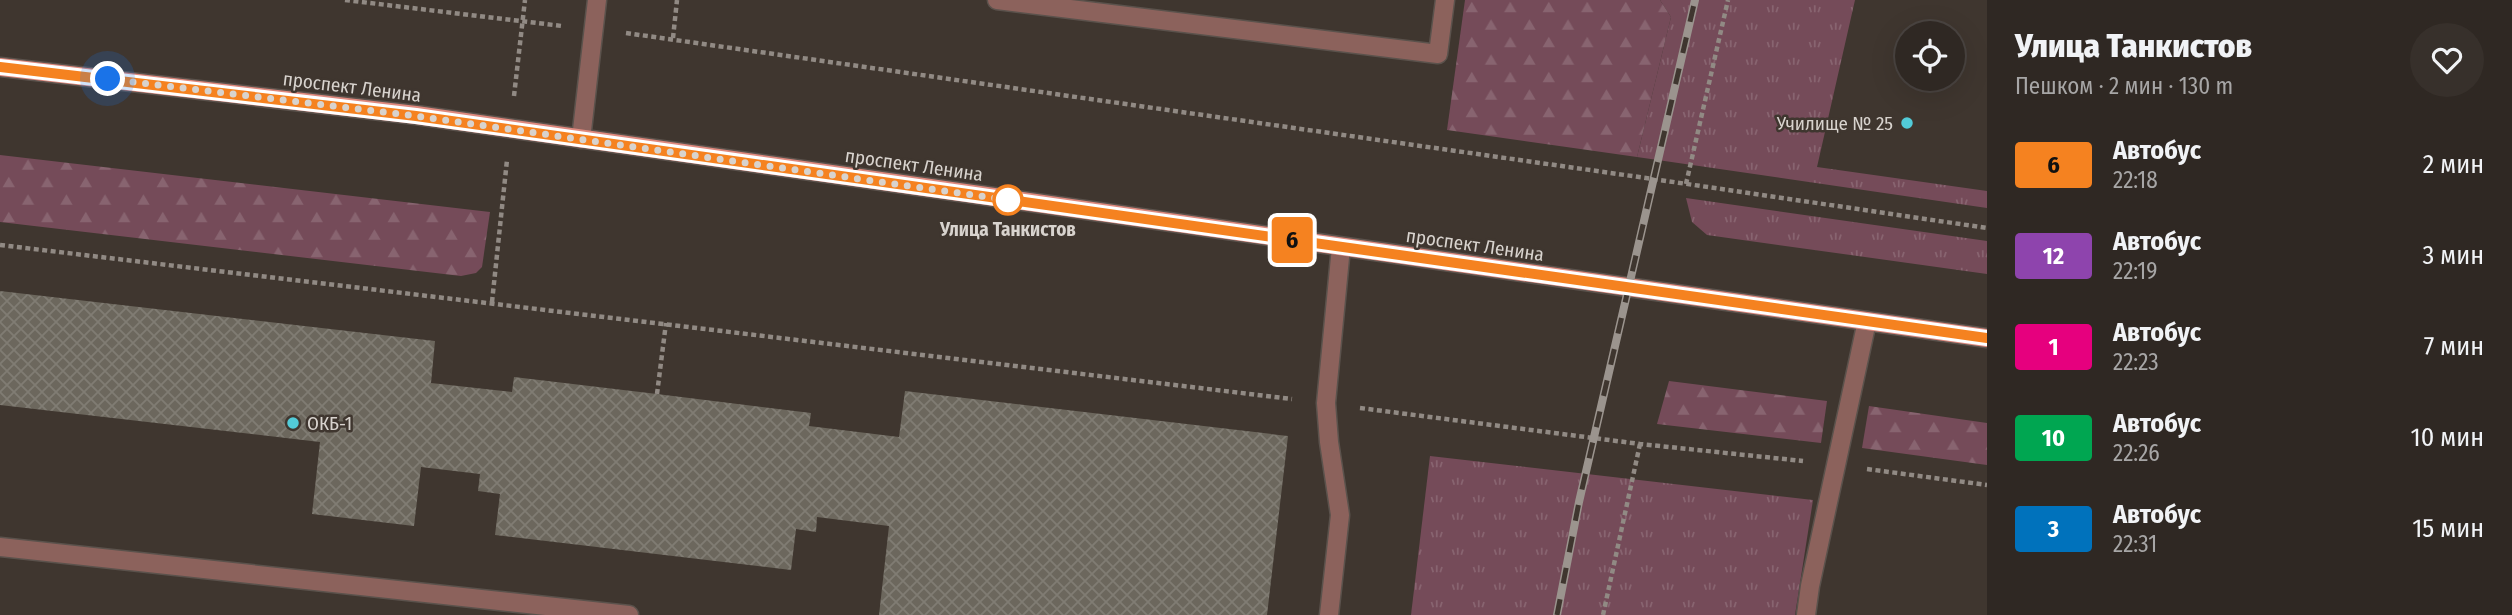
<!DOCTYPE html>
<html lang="ru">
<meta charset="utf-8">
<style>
:root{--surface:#2f2823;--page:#37302b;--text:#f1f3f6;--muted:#a7a6a6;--line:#4a4441}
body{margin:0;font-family:"Fira Sans Condensed",sans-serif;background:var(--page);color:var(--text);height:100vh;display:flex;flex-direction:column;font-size:26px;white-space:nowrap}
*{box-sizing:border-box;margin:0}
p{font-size:23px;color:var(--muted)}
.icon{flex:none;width:38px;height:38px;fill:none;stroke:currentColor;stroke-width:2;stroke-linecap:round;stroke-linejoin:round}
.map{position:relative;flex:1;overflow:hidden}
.panel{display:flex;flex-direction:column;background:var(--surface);width:525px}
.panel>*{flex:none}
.badge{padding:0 14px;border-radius:5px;font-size:24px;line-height:46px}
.buttons{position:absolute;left:1895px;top:21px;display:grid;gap:14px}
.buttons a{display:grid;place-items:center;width:70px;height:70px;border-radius:50%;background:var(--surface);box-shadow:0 7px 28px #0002,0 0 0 2px var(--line);font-size:35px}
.you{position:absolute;width:35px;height:35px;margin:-18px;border:5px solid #fff;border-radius:50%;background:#1a73e8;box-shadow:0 0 0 10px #1a73e833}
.map>.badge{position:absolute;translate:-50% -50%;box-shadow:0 0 0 4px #fff}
.round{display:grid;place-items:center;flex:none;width:74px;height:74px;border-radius:37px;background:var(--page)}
.summary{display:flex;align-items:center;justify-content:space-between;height:119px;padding:0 28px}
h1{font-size:33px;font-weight:800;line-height:52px}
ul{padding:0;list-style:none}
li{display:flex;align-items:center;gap:21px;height:91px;padding:0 28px}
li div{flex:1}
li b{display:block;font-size:26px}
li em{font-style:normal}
li .badge{min-width:77px;font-weight:700;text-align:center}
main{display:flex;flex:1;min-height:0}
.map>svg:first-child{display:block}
</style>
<main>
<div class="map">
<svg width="1987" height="615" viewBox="0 0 1987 615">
<defs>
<pattern id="grass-tufts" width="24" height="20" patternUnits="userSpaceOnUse" patternTransform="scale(1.75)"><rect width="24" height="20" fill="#754b59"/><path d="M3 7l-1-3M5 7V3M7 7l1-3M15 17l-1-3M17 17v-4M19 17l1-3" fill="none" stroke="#886470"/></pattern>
<pattern id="forest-firs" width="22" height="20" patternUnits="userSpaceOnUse" patternTransform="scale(1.75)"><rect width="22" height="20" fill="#754b59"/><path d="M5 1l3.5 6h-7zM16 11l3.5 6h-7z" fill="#886470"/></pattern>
<pattern id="building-cross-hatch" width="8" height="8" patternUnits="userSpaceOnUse" patternTransform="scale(1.75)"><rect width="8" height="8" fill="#6c675d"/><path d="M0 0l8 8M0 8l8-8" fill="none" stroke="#807c73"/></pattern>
</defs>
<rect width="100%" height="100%" fill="#3f362f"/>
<g fill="url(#grass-tufts)">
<polygon points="1660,0 1855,0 1817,167 1987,191 1987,208 1637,157 1671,17"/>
<polygon points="1686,198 1987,241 1987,274 1707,235 1692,222"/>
<polygon points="1430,456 1813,500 1795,615 1411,615"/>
</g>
<g fill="url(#forest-firs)">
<polygon points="1465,0 1660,0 1671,17 1637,157 1447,130"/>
<polygon points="0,155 490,212 482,267 476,273 461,276 0,222"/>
<polygon points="1669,381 1827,401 1821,443 1657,424"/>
<polygon points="1869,406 1987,423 1987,465 1862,448"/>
</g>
<polygon fill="url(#building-cross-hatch)" points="0,291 435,341 431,383 512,392 514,377 657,394 811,413 809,426 899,437 905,391 1288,436 1267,615 879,615 889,526 817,517 816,532 796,529 791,570 495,535 500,494 478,491 480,474 421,467 414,526 312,514 320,442 0,405"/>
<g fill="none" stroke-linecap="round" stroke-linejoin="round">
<g stroke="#5b524c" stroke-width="21">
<g id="minor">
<polyline points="997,0 1438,54 1445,0"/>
<polyline points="581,139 597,0"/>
<polyline points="0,547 629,615"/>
<polyline points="1329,615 1340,515 1329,442 1326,403 1341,247"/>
<polyline points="1806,615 1810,586 1867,321"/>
</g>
</g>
<g stroke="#5b524c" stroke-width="21">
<polyline id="major" points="0,67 416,115 1987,338"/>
</g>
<g stroke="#918a84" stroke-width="4.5" stroke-dasharray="5 3.5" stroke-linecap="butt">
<polyline points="345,0 562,26"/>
<polyline points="626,33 1653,179 1987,228"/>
<polyline points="673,38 677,0"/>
<polyline points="514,96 525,0"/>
<polyline points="1686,184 1728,0"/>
<polyline points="0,245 1292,399"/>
<polyline points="492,302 507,160"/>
<polyline points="657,394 666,323"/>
<polyline points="1360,408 1640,444 1803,461"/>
<polyline points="1867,469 1987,485"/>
<polyline points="1603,615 1640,444"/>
</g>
<use href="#minor" stroke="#8c625c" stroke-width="18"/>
<use href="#major" stroke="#de897e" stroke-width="18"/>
<g stroke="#9b948e" stroke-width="8">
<polyline id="rail" points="1557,615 1579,502 1695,0"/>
</g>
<use href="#rail" stroke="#3f362f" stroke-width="5" stroke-dasharray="16" stroke-linecap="butt"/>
</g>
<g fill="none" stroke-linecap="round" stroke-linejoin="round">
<g stroke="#fff" stroke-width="16">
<polyline id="line" points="0,67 416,116 1987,338"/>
</g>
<use href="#line" stroke="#f58220" stroke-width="10"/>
<polyline stroke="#d8d3ce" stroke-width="7" stroke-dasharray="0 12.6" points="108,79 416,116 1008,200"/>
</g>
<g fill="#52cbd8" stroke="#3f362f" stroke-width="2.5">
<circle cx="1907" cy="123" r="7"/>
<circle cx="293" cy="423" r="7"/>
</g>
<circle fill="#fff" stroke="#f58220" stroke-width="3.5" cx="1008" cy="200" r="14"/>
<g text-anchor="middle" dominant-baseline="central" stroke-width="5" stroke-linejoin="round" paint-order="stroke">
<g font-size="19" fill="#d8d3ce" stroke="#3f362f">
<text transform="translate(352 87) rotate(7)">проспект Ленина</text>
<text transform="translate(914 165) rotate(8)">проспект Ленина</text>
<text transform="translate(1475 245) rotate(8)">проспект Ленина</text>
</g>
<g font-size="19" fill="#d8d3ce" stroke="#3f362f" text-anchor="end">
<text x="1893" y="123">Училище № 25</text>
<text x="307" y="423" text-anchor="start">ОКБ-1</text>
</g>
<g font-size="19" font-weight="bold" fill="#d8d3ce" stroke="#3f362f">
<text x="1008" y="229">Улица Танкистов</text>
</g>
</g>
</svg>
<div class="buttons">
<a><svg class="icon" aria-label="locate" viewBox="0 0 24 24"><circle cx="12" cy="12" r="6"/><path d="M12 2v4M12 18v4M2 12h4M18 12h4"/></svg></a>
</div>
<div class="you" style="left:108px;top:79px"></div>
<b class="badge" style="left:1292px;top:240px;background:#f58220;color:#111">6</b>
</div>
<section class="panel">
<div class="summary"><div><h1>Улица Танкистов</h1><p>Пешком · 2 мин · 130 m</p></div><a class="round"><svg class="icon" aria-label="heart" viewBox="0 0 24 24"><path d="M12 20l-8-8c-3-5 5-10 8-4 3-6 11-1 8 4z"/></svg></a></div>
<ul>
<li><span class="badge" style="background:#f58220;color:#111">6</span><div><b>Автобус</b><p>22:18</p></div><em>2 мин</em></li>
<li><span class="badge" style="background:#8e44ad;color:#fff">12</span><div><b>Автобус</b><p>22:19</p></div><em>3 мин</em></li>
<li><span class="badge" style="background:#e6007e;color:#fff">1</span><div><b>Автобус</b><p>22:23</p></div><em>7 мин</em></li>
<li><span class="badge" style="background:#00a651;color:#fff">10</span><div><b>Автобус</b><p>22:26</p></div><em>10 мин</em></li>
<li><span class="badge" style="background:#0072bc;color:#fff">3</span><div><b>Автобус</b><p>22:31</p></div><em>15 мин</em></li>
</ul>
</section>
</main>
